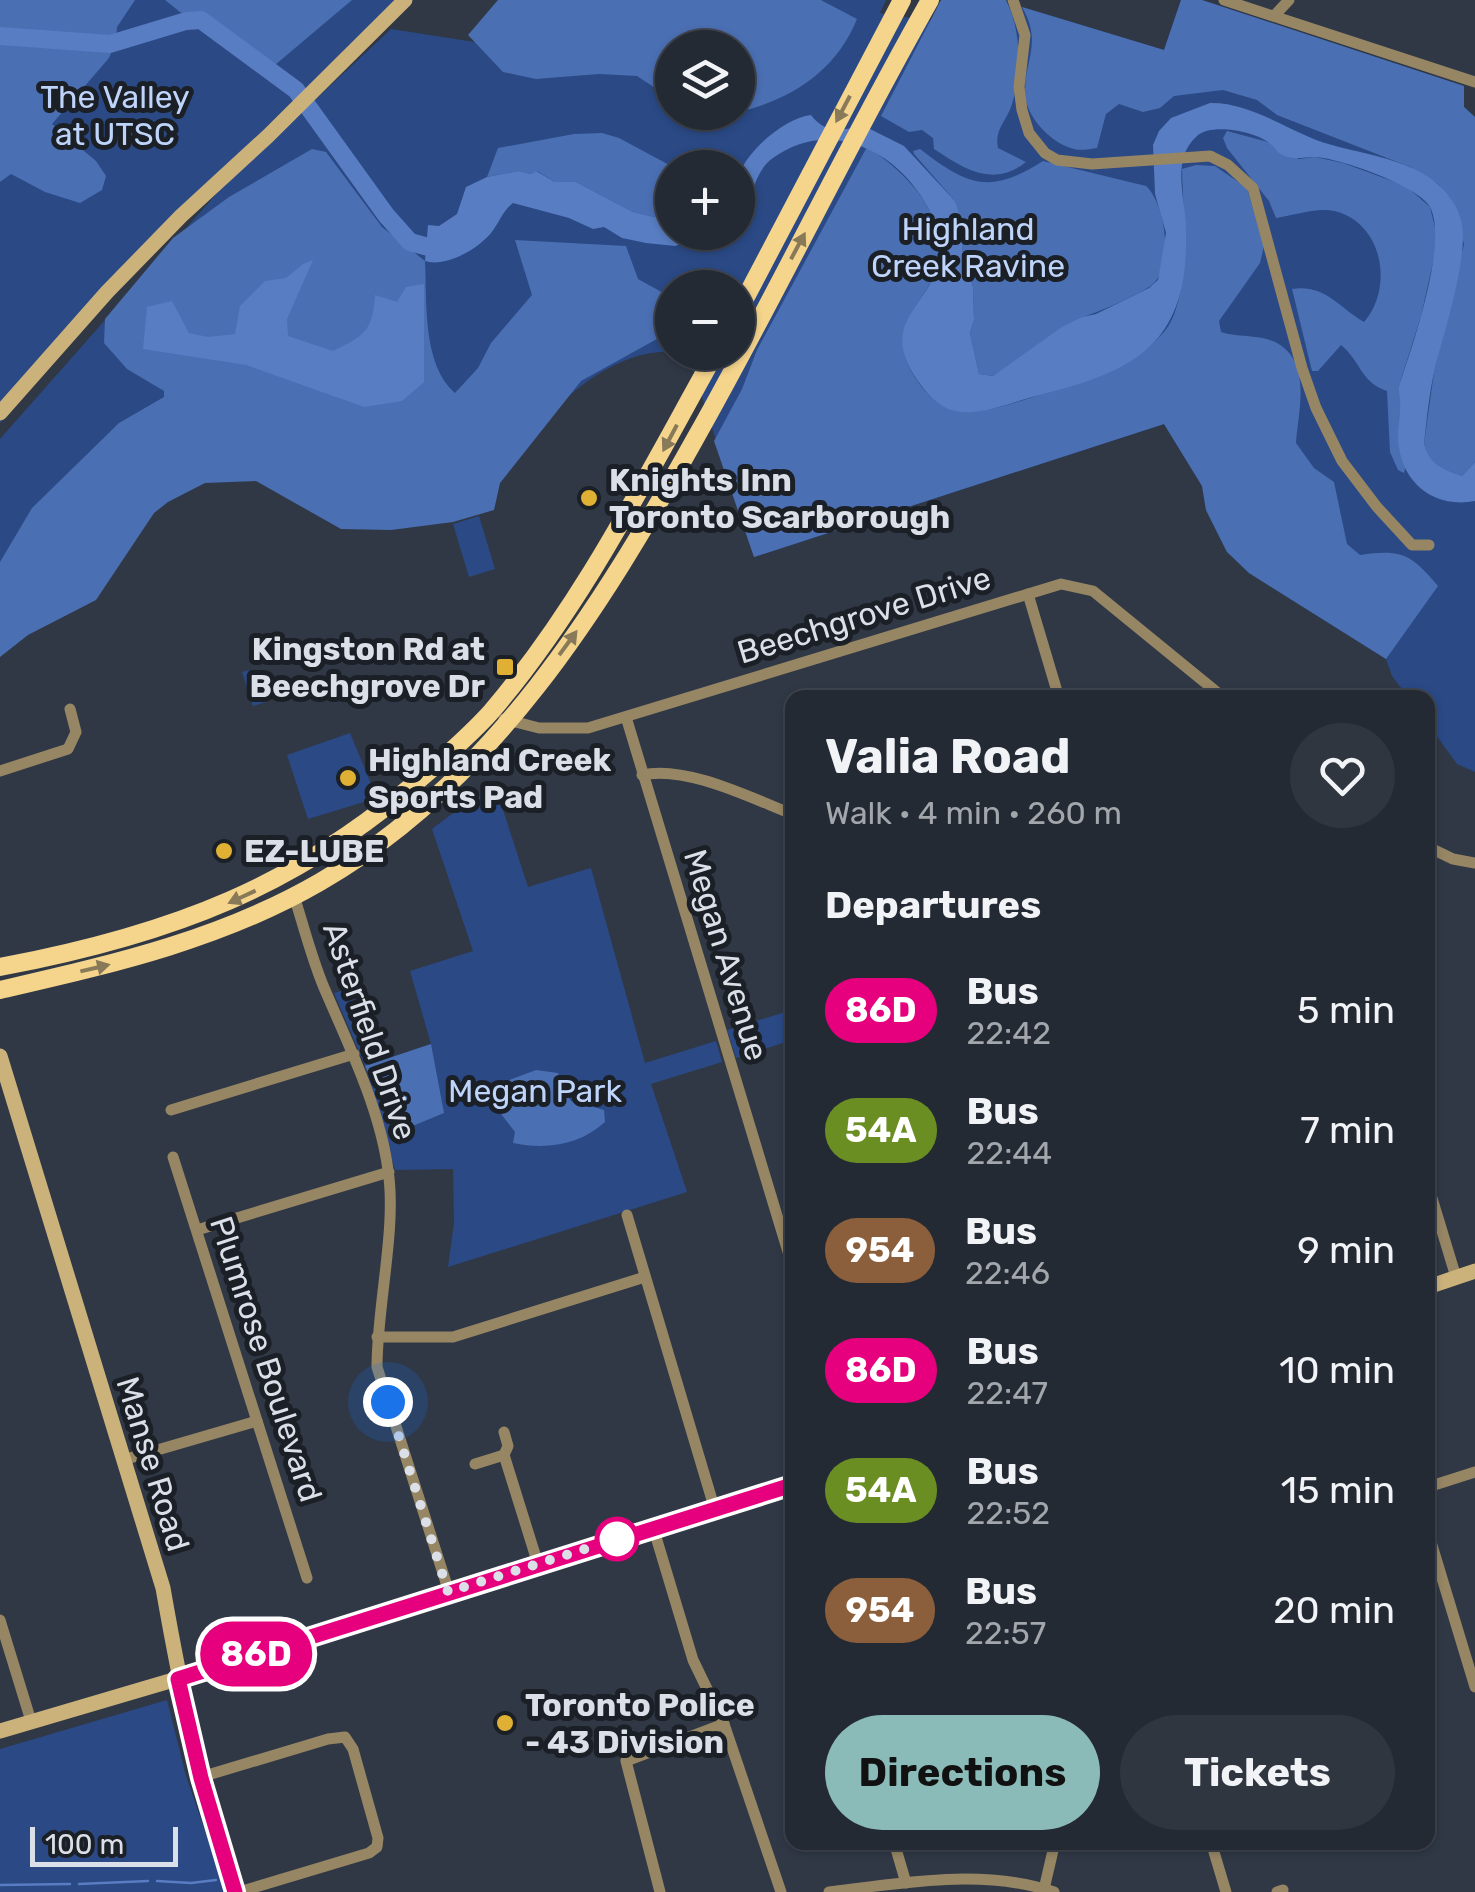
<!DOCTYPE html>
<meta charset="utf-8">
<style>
:root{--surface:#242a34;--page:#303640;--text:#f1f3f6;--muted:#a3a7ac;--line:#41464f;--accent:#8bbbb9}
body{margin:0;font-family:Rubik,sans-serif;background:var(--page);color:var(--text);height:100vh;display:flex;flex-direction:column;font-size:38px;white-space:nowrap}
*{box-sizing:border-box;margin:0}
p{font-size:32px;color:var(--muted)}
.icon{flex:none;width:55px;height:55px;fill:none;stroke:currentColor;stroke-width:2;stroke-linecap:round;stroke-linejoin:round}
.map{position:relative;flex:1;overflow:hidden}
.panel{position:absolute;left:785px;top:690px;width:650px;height:1160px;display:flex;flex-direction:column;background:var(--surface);border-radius:20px;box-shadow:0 2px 8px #0004,0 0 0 2px var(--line)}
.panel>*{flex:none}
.badge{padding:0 20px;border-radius:32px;font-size:35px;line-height:65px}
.controls{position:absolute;left:655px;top:30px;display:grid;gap:20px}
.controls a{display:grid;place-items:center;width:100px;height:100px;border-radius:50%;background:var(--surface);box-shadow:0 2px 8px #0004,0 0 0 2px var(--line);font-size:50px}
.scale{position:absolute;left:30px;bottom:25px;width:148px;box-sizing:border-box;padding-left:10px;border:5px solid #dadfe8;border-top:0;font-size:28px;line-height:35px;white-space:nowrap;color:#dadfe8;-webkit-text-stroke:8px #1b1f26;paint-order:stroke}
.you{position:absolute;width:50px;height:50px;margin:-25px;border:8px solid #fff;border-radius:50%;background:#1a73e8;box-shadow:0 0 0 15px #1a73e833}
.map>.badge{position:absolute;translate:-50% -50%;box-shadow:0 0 0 5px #fff}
h2{padding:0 40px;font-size:38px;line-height:90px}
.round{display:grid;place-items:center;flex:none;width:105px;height:105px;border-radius:52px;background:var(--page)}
.summary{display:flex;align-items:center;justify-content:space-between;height:170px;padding:0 40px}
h1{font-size:48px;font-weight:700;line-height:75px}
.cta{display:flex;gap:20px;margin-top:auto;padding:20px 40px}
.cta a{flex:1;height:115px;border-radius:60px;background:var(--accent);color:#111;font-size:40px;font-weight:700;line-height:115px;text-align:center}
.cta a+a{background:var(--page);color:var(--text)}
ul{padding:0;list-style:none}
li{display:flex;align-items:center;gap:30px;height:120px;padding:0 40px}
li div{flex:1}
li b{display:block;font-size:38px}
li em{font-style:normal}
li .badge{min-width:110px;font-weight:700;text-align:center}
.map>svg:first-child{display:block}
</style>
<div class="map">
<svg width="1475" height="1892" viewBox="0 0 1475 1892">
<rect width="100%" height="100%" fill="#303846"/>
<g fill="#2a4985" fill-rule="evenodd">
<polygon points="0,0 395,0 202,191 0,423"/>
<path d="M786 0 829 4 821 0H886L880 13 938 22 1022 7 1164 50 1181 0H1202L1464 86V107L1475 117V772L1457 764 1428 724V698L1408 697 1392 676 1386 659 1249 573 1227 552 1206 510 1202 486 1164 424 754 557 689 357C650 340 598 370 569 396 544 419 521 456 500 483L227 460 158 473 0 636V439L226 183 391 29 481 43ZM672 48H738V112H672ZM672 168H738V232H672ZM672 288H738V352H672Z"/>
<polygon points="479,516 495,569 469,577 453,524"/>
<polygon points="249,670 255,686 260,685 266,702 253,706 242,672"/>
<polygon points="350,733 377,798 308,819 287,755"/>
<polygon points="494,782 528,887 591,868 645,1063 716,1041 722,1062 651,1084 687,1192 448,1267 454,1223 453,1169 395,1170 365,1066 334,993 351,988 374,1063 431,1044 410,971 473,951 432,829"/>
<polygon points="792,1010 792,1040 736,1058 727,1030"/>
<polygon points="167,1700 186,1776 226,1892 0,1892 0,1749"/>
</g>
<g fill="#4b6fb3">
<polygon points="0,0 135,0 117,27 116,41 109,58 52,124 96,161 106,176 102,190 80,203 45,192 11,174 0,182"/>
<polygon points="165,0 352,0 275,65 220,31 180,12"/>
<path d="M498 0H821L857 19C836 71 791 100 738 112V48H672V99L637 76 599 74 536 79 503 72 468 35Z"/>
<path d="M941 0H1006C1021 29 1022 72 1012 104 1007 121 994 129 998 148L1026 162C993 188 964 169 934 149L933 138 922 130 909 132 881 116Z"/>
<path d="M1181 0H1202L1464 86V107L1475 117V462L1462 476C1443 469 1429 465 1424 444L1434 372 1464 244 1450 198 1438 184 1410 167 1277 115 1257 100 1223 90 1174 96 1160 108 1143 112 1119 104 1106 114 1097 148C1090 149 1081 151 1074 149 1053 144 1030 121 1026 100 1020 65 1045 46 1022 7L1164 50Z"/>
<path d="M1227 131 1268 142 1299 159 1315 157 1343 163 1406 186 1430 207 1438 240 1421 316 1398 389C1407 412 1395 441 1406 465L1404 473 1398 470 1390 452 1387 391C1361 383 1360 360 1341 345L1318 371H1312L1292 289C1325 284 1338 307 1364 322 1393 289 1384 226 1338 212 1319 206 1296 215 1276 218L1269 201 1227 148 1223 138Z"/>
<polygon points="602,133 619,138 673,167 672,221 633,212 576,182 555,182 537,171 531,174 518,171 487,177 498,148 574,134"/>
<path d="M867 147C899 168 933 199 939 239 949 303 864 315 925 391 953 425 994 409 1030 398 1081 382 1127 373 1164 332 1192 300 1183 210 1182 169L1196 165 1215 166 1247 188 1264 246 1260 263 1219 321 1221 332C1238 338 1258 334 1275 342 1313 361 1298 411 1296 443L1314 468 1334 482 1347 544 1360 555C1402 549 1411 554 1438 586L1386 659 1249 573 1227 552 1206 510 1202 486 1164 424 754 557 714 441 742 389 757 350Z"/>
<path d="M312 149 326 152 382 227 425 261C427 301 422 365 455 393L478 368 491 343 532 295 515 240 626 246 638 279 667 295 672 315 666 334 581 381 500 483 494 510 453 522 391 530 341 529 256 481 205 483 168 502 154 513 96 600 28 635 0 657V562L32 508 119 423 164 397V391L127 369 104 343 105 319 173 238 229 197Z"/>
<path d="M920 149C968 186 990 195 1043 161L1146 186C1165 203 1174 264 1154 283 1147 291 1093 315 1082 317L993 376 979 374 970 333 974 320 973 287 962 249 955 201 914 154 913 151Z"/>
<polygon points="431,1044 444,1113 398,1132 365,1066"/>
<path d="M536 1070 558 1073C575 1113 565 1098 604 1110L605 1122C580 1145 546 1150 513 1143L515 1132 498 1110 495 1094 504 1082Z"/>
</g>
<g fill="#587dc2">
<path d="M1210 103C1253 102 1291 134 1332 145 1364 154 1398 158 1427 176 1444 187 1459 205 1462 225 1468 258 1444 333 1435 368 1429 393 1427 419 1424 444 1430 465 1443 469 1462 476L1475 462V501C1433 509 1400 482 1398 438 1398 422 1403 404 1398 389 1411 350 1449 243 1430 207 1419 186 1339 158 1315 157 1304 157 1296 160 1285 156 1277 154 1275 147 1268 142 1253 131 1211 123 1197 136 1170 160 1186 199 1186 230 1189 341 1140 370 1040 395 1018 400 997 410 974 412 951 414 937 406 923 388 867 316 942 307 940 245 940 228 930 210 921 196 888 145 824 120 773 158 754 171 754 198 738 214 738 202 735 186 739 174 748 150 785 118 811 115 826 135 842 130 864 126L904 146 955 201 962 223V249L973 287 974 320 970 333 979 374 993 376 1062 327 1082 317 1096 314 1149 288 1158 280 1166 233 1155 194 1153 145 1159 131 1171 118Z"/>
<path d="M518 171 531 174 536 171 555 182H576L633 212 672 221V232L712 233 675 246 646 243 622 238 604 227 593 229 569 218 513 203C503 211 501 219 494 229 482 247 447 268 425 261L428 225 439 226 457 214 466 187 487 177Z"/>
<path d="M313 260 287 319 288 336 333 351C364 336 373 331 375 295L397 302 406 287 424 284V382L402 401 364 407 246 365 143 349 147 307 172 301 189 333 208 337 235 334 240 306 265 281 286 278 303 264Z"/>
</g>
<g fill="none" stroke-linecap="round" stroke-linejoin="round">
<g stroke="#587dc2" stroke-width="2.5">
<polyline points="157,1881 191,1883 216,1880"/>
<polyline points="79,1884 148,1881"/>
<polyline points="0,1885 70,1884"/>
</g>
<polyline stroke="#587dc2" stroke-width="18" points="0,36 110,44 186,21 201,20 296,90 386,215 410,242 432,248 445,247"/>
<g stroke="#968664" stroke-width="11">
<polyline points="1013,0 1025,35 1019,87 1022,110 1029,133 1045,153 1057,160 1092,164 1210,156 1228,165 1253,188 1302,368 1316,408 1342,461 1377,507 1412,545 1429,545"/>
<polyline points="1224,0 1475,82"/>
<polyline points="1274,16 1289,0"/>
<polyline points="1028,594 1059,698"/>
<polyline points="626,717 792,1265"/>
<polyline points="504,719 539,728 588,728 1061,584 1093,591 1224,698"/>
<polyline points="0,771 68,749 76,732 70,709"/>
<path d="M642 775C686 765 751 798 792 814"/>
<polyline points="1428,847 1453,859 1475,863"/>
<path d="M294 896C304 927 312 960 325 990 349 1046 380 1109 388 1170 397 1228 377 1305 377 1367L449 1592"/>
<polyline points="171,1110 354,1054"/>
<polyline points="173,1157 307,1578"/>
<polyline points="1428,1185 1456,1277"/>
<polyline points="627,1215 715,1510"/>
<polyline points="197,1230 389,1172"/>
<polyline points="377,1337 453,1337 645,1277"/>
<polyline points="504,1432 508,1446 504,1455 538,1564"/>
<polyline points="123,1460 257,1421"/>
<polyline points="475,1464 504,1455"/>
<polyline points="1428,1487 1475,1472"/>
<polyline points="653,1527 693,1660 724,1724 781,1892"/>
<polyline points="1428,1532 1475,1687"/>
<polyline points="0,1620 31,1721"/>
<polyline points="201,1777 328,1739 345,1737 353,1749 378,1838 377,1847 369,1853 239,1892"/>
<polyline points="894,1842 906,1883"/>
<polyline points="1211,1842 1226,1892"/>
<polyline points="1044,1889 1055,1842"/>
<polyline points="660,1892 626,1761 724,1724"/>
<path d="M829 1892C901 1883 984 1868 1054 1892"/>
<polyline points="1277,1892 1283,1890"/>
</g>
<g stroke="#cbb27b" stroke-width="15">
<polyline points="0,413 107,292 181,216 268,136 405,0"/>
<path d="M0 1056 163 1588C181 1691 202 1792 235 1892"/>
<polyline points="1428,1287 1475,1271"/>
<polyline points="0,1731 197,1673 792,1485"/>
</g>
<g stroke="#f5d48c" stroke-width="18">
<polyline points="738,312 902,0"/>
<path d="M0 967C170 935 299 887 429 771 450 752 471 734 490 713 582 606 647 475 716 352"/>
<path d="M0 990C112 964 220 940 320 882 493 782 600 609 695 439 777 294 848 144 930 0"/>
</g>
</g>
<defs><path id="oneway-solid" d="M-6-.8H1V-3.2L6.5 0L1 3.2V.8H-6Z" transform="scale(2.5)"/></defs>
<g fill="#887a59">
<use href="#oneway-solid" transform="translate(843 109) rotate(118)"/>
<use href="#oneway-solid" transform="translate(798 246) rotate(-62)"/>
<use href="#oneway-solid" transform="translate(670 438) rotate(118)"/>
<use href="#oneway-solid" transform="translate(568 643) rotate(-54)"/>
<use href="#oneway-solid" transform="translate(242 897) rotate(155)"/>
<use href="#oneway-solid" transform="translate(95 968) rotate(-13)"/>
</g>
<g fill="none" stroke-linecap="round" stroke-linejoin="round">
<g stroke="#fff" stroke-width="22">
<polyline id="line" points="235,1892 201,1778 178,1679 792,1485"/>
</g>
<use href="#line" stroke="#e6007e" stroke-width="15"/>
<polyline stroke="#dadfe8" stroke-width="10" stroke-dasharray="0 18" points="388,1402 448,1592 617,1539"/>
</g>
<g fill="#e0b034" stroke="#1b1f26" stroke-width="4">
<circle cx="589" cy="498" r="10"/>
<rect x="495" y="657" width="20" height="20" rx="5"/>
<circle cx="348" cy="778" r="10"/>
<circle cx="224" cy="851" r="10"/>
<circle cx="505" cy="1723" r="10"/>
</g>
<circle fill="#fff" stroke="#e6007e" stroke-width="5" cx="617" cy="1539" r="20"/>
<g text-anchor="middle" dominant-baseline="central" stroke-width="10" stroke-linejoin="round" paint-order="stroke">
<g font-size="32" fill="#bfd4fa" stroke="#1b1f26">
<text x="115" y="97">The Valley<tspan x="115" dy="37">at UTSC</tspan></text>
<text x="968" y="229">Highland<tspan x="968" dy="37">Creek Ravine</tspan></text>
<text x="535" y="1091">Megan Park</text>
</g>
<g font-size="32" font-weight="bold" fill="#dadfe8" stroke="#1b1f26" text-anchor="start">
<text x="609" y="480">Knights Inn<tspan x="609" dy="37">Toronto Scarborough</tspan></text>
<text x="485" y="649" text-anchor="end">Kingston Rd at<tspan x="485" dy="37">Beechgrove Dr</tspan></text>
<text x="368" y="760">Highland Creek<tspan x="368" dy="37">Sports Pad</tspan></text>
<text x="244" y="851">EZ-LUBE</text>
<text x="525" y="1705">Toronto Police<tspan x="525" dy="37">- 43 Division</tspan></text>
</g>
<g font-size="32" fill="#dadfe8" stroke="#1b1f26">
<text transform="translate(864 615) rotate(-17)">Beechgrove Drive</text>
<text transform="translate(726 955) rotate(73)">Megan Avenue</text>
<text transform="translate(370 1031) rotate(71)">Asterfield Drive</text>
<text transform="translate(266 1359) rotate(72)">Plumrose Boulevard</text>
<text transform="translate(153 1464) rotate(73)">Manse Road</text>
</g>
</g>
</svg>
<div class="controls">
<a><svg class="icon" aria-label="layers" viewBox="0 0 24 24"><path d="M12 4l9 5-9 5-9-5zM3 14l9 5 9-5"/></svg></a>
<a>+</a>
<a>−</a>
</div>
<div class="scale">100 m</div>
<div class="you" style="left:388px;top:1402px"></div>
<b class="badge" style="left:256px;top:1654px;background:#e6007e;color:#fff">86D</b>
<section class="panel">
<div class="summary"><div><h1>Valia Road</h1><p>Walk · 4 min · 260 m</p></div><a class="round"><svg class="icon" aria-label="heart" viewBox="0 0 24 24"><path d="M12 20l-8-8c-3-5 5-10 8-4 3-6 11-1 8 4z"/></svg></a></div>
<h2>Departures</h2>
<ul>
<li><span class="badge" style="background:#e6007e;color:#fff">86D</span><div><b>Bus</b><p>22:42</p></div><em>5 min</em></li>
<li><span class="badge" style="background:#6b8e23;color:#fff">54A</span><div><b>Bus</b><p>22:44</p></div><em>7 min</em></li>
<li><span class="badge" style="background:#8b5e3c;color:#fff">954</span><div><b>Bus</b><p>22:46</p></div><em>9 min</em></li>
<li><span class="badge" style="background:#e6007e;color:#fff">86D</span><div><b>Bus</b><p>22:47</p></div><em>10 min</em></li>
<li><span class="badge" style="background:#6b8e23;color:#fff">54A</span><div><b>Bus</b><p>22:52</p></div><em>15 min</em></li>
<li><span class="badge" style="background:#8b5e3c;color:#fff">954</span><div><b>Bus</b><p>22:57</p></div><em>20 min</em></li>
</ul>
<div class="cta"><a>Directions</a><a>Tickets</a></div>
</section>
</div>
